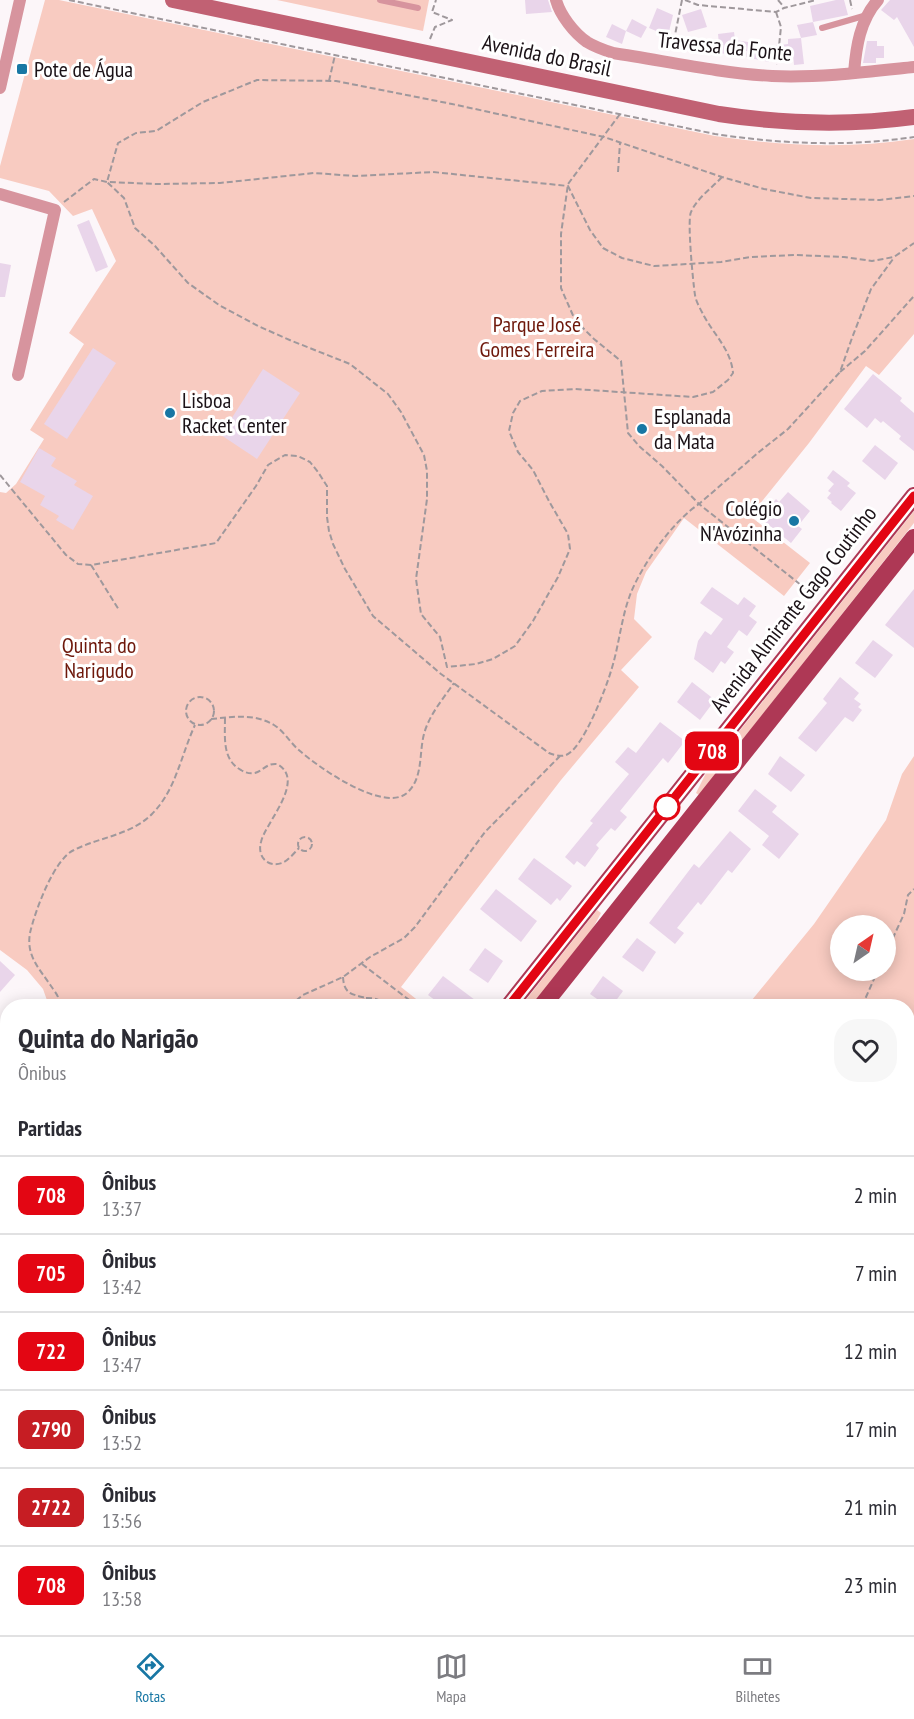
<!DOCTYPE html>
<html lang="pt">
<meta charset="utf-8">
<style>
:root{--surface:#fff;--page:#f7f7f7;--text:#2b2b33;--muted:#7c7c81;--line:#e1e1e2;--accent:#1877a4}
body{margin:0;font-family:"PT Sans Narrow",sans-serif;background:var(--page);color:var(--text);height:100vh;display:flex;flex-direction:column;font-size:22px;white-space:nowrap}
*{box-sizing:border-box;margin:0}
p{font-size:20px;color:var(--muted)}
.icon{flex:none;width:33px;height:33px;fill:none;stroke:currentColor;stroke-width:2;stroke-linecap:round;stroke-linejoin:round}
.map{position:relative;flex:1;overflow:hidden}
.sheet{position:absolute;left:0px;top:999px;width:915px;height:636px;display:flex;flex-direction:column;background:var(--surface);border-radius:24px 24px 0 0;box-shadow:0 3px 15px #0003}
.sheet>*{flex:none}
.badge{padding:0 12px;border-radius:9px;font-size:21px;line-height:39px}
.needle{width:39px;rotate:34deg}
.tools{position:absolute;left:830px;top:915px;display:grid;gap:12px}
.tools a{display:grid;place-items:center;width:66px;height:66px;border-radius:50%;background:var(--surface);box-shadow:0 3px 15px #0003;font-size:30px}
.map>.badge{position:absolute;translate:-50% -50%;box-shadow:0 0 0 3px #fff}
h2{padding:0 18px;font-size:22px;line-height:54px}
.round{display:grid;place-items:center;flex:none;width:63px;height:63px;border-radius:24px;background:var(--page)}
.summary{display:flex;align-items:center;justify-content:space-between;height:102px;padding:0 18px}
h1{font-size:28px;font-weight:700;line-height:45px}
ul{padding:0;list-style:none}
li{display:flex;align-items:center;gap:18px;height:78px;padding:0 18px;border-top:2px solid var(--line)}
li div{flex:1}
li b{display:block;font-size:22px}
li em{font-style:normal}
li .badge{min-width:66px;font-weight:700;text-align:center}
.dock{display:flex;justify-content:space-around;align-items:center;height:84px;border-top:2px solid var(--line);background:var(--surface);font-size:16px;color:var(--muted)}
.dock a{display:grid;justify-items:center;gap:3px}
.dock .active{color:var(--accent)}
.map>svg:first-child{display:block}
</style>
<div class="map">
<svg width="914" height="1635" viewBox="0 0 914 1635">
<rect width="100%" height="100%" fill="#fcf6f9"/>
<g fill="#f8cbc1" fill-rule="evenodd">
<path d="M45 0H59L715 136C782 146 847 149 914 139V334L879 375 866 366 809 443 750 516 810 563 784 596 684 518 646 572 637 594 634 619 652 637 621 670 639 687 561 780 401 987 425 1006H49L43 989 27 970 0 950V492L6 493 16 484 44 439 30 430 84 344 69 333 116 261 92 209 73 216 49 191 0 178V166Z"/>
<polygon points="277,0 429,0 423,31"/>
<polygon points="914,511 914,523 699,795 696,793 706,773"/>
<path d="M914 756V1174L908 1188V1006H747L814 924 886 820 902 774ZM840 926H885V970H840Z"/>
<polygon points="597,910 601,913 593,928 531,1006 521,1006"/>
<polygon points="0,1429 7,1434 7,1484 0,1479"/>
<polygon points="908,1499 914,1511 914,1579 908,1579"/>
<polygon points="162,1628 532,1628 530,1635 156,1635"/>
<polygon points="572,1628 810,1628 814,1635 575,1635"/>
</g>
<g fill="#e9d5ea">
<polygon points="525,0 548,0 552,12 526,14"/>
<polygon points="836,0 844,0 848,15 813,22 810,6"/>
<polygon points="890,0 914,0 914,47 897,17 894,20 881,10"/>
<polygon points="657,8 673,15 668,36 649,28"/>
<polygon points="701,9 707,27 688,32 682,15"/>
<polygon points="632,19 647,27 641,38 626,31"/>
<polygon points="813,22 817,35 801,38 797,25"/>
<polygon points="612,24 626,31 622,44 606,37"/>
<polygon points="734,32 735,40 773,46 788,44 788,39 801,38 804,64 794,65 793,54 770,57 769,62 746,57 747,51 720,54 718,34"/>
<polygon points="867,41 877,41 877,46 884,46 884,58 876,58 876,63 863,63"/>
<polygon points="89,220 108,267 96,272 77,225"/>
<polygon points="0,263 11,265 5,297 0,297"/>
<polygon points="93,348 116,363 67,439 44,424"/>
<polygon points="263,369 300,393 257,459 221,435"/>
<polygon points="873,374 902,398 900,401 914,413 914,451 899,439 901,436 883,421 881,423 875,418 867,428 844,409"/>
<polygon points="875,445 898,463 885,480 862,461"/>
<polygon points="39,448 56,458 51,466 77,481 74,485 93,496 73,530 56,520 59,516 40,505 45,496 20,482"/>
<polygon points="833,470 850,483 847,486 856,493 841,511 831,503 832,502 827,498 831,493 828,491 834,484 827,478"/>
<polygon points="788,492 810,511 798,526 802,529 791,543 760,518 776,499 779,502"/>
<polygon points="712,587 738,605 744,597 756,606 749,616 757,622 747,636 739,630 727,647 734,652 725,664 721,661 713,673 694,659 698,641 705,631 711,635 723,619 700,603"/>
<polygon points="914,589 914,648 885,625"/>
<polygon points="873,640 893,655 875,678 855,663"/>
<polygon points="840,677 859,693 854,699 861,704 858,707 862,710 853,722 845,717 816,752 798,738 827,703 823,699"/>
<polygon points="692,682 715,700 700,720 677,702"/>
<polygon points="660,722 685,741 668,763 663,758 620,811 627,817 615,831 611,828 596,845 599,848 585,867 577,861 574,865 565,857 593,823 590,821 629,774 615,762 628,747 636,753"/>
<polygon points="780,756 805,775 791,792 768,774"/>
<polygon points="755,789 777,806 772,812 799,834 779,859 762,845 769,836 738,811"/>
<polygon points="730,831 751,849 732,873 728,870 701,905 698,902 677,928 684,933 675,944 649,923 694,864 699,868"/>
<polygon points="534,858 572,886 560,901 557,898 551,905 518,879"/>
<polygon points="496,889 537,921 521,942 480,909"/>
<polygon points="637,938 656,952 643,972 622,957"/>
<polygon points="485,948 503,961 488,983 469,970"/>
<polygon points="0,961 15,975 0,992"/>
<polygon points="443,976 475,1000 470,1006 443,1006 428,995"/>
<polygon points="603,976 623,991 612,1006 607,1006 590,994"/>
</g>
<g fill="none" stroke-linecap="round" stroke-linejoin="round">
<g stroke="#9f989c" stroke-width="2" stroke-dasharray="6 3" stroke-linecap="butt">
<path d="M69 0 715 134C782 144 847 147 914 137"/>
<polyline points="685,0 698,5 776,12 784,8 816,0"/>
<polyline points="778,0 784,7"/>
<polyline points="850,0 852,9"/>
<polyline points="776,12 781,27 777,65"/>
<polyline points="430,39 435,27 452,20 432,12 436,0"/>
<polyline points="672,50 682,0"/>
<polyline points="329,81 335,55"/>
<polyline points="620,114 568,184 561,234 561,288 575,320 594,339 621,361 628,433 639,446 662,466 699,504 759,452 788,429 840,372 852,338 871,289 893,259"/>
<polyline points="618,172 620,143"/>
<path d="M722 177C712 188 697 198 691 212 687 220 693 282 695 295 696 302 701 310 704 316 715 336 731 350 733 373L728 380 713 392 693 397 575 389 542 391 520 401 513 413 509 431 518 452 533 470 550 503 568 534 570 549 558 577 533 621 515 646 493 659 476 664 447 667 440 637 421 614 416 579 427 499V471L424 455 401 412 388 394 350 364 292 341 258 326 219 305 188 283 155 246 135 228 124 198 107 182 118 143 136 133 156 131 203 102 257 80 336 81 452 104 604 137 722 177 764 189 811 198 880 200 914 196"/>
<polyline points="64,202 94,179 107,182 157,184 220,183 314,173 355,176 433,172 568,186 590,230 603,248 622,258 654,266 721,262 751,257 794,255 844,257 872,261 894,257 914,243"/>
<polyline points="840,372 865,351 914,296"/>
<path d="M0 475 66 555 78 564 91 565 216 543 256 486 268 465 285 455 298 456 310 462 318 472 327 486V517L329 531 333 544 345 569 373 616 441 674 549 753C554 755 561 757 566 755 583 749 606 688 611 671 619 646 621 619 630 595 641 566 673 521 699 504L806 589"/>
<polyline points="91,565 119,610"/>
<circle cx="200" cy="711" r="14"/>
<path d="M225 718C225 737 222 760 241 770 246 773 250 774 255 773 264 770 267 763 277 764 307 780 265 823 261 842 257 856 267 868 282 863 288 861 294 853 299 848"/>
<path d="M211 719C233 717 254 713 274 725 284 731 291 744 300 751 318 767 387 816 409 791 423 776 419 753 424 734 429 715 443 699 454 683"/>
<circle cx="305" cy="844" r="7"/>
<polyline points="885,955 904,914 908,895 914,889"/>
<polyline points="362,964 417,1006"/>
<path d="M343 977C344 994 351 994 366 998L362 1006"/>
<path d="M366 998C375 998 380 999 386 1006"/>
<path d="M58 1006C58 1003 59 1000 58 997 57 994 53 989 51 986 39 968 26 956 30 933 35 911 54 859 74 850 100 837 131 835 152 814 176 790 181 755 195 725"/>
<polyline points="289,1006 303,995 343,977 370,957 404,938 415,927 485,832 560,756"/>
<polyline points="862,1006 878,970"/>
<polyline points="908,1225 914,1208"/>
<polyline points="908,1488 914,1498"/>
<polyline points="415,1628 425,1635"/>
<polyline points="333,1635 344,1628"/>
</g>
<g stroke="#d7949e" stroke-width="6">
<polyline points="380,0 418,8"/>
<polyline points="822,28 867,15"/>
<polyline points="908,1189 914,1174"/>
<polyline points="803,1628 807,1635"/>
<polyline points="189,1635 195,1628"/>
<polyline points="215,1635 223,1628"/>
<polyline points="262,1635 267,1628"/>
</g>
<g stroke="#d7949e" stroke-width="12">
<path d="M556 0C560 15 574 33 587 42 595 47 604 50 613 53 666 61 719 73 772 76 819 78 867 72 914 67"/>
<path d="M854 73C856 47 860 20 878 0"/>
<polyline points="0,88 20,0"/>
<polyline points="0,194 55,210 18,375"/>
<polyline points="0,1028 8,1035"/>
<polyline points="0,1052 8,1043"/>
<polyline points="0,1097 8,1104"/>
<polyline points="0,1139 8,1146"/>
<polyline points="0,1216 8,1208"/>
<polyline points="908,1365 914,1375"/>
<polyline points="908,1390 914,1390"/>
<polyline points="874,1628 880,1635"/>
</g>
<g stroke="#c16173" stroke-width="16">
<path d="M173 0 719 114C784 124 848 126 914 117"/>
<polyline points="908,1256 914,1241"/>
<polyline points="0,1309 8,1316"/>
<polyline points="542,1628 547,1635"/>
<polyline points="562,1628 567,1635"/>
<polyline points="835,1628 838,1635"/>
</g>
<g stroke="#ae3855" stroke-width="18">
<polyline points="509,1006 914,496"/>
<polyline points="542,1006 914,538"/>
<polyline points="11,1635 17,1628"/>
<polyline points="44,1635 50,1628"/>
</g>
</g>
<g fill="none" stroke-linecap="round" stroke-linejoin="round">
<g stroke="#fff" stroke-width="14">
<polyline id="line" points="509,1006 914,496"/>
</g>
<use href="#line" stroke="#e30613" stroke-width="9"/>
</g>
<g fill="#1877a4" stroke="#fff" stroke-width="2">
<rect x="16" y="63" width="12" height="12" rx="3"/>
<circle cx="170" cy="413" r="6"/>
<circle cx="642" cy="429" r="6"/>
<circle cx="794" cy="521" r="6"/>
</g>
<circle fill="#fff" stroke="#e30613" stroke-width="3" cx="667" cy="807" r="12"/>
<g text-anchor="middle" dominant-baseline="central" stroke-width="6" stroke-linejoin="round" paint-order="stroke">
<g font-size="22" fill="#1b1217" stroke="#fff">
<text transform="translate(725 46) rotate(6)">Travessa da Fonte</text>
<text transform="translate(547 55) rotate(12)">Avenida do Brasil</text>
<text transform="translate(793 609) rotate(-52)">Avenida Almirante Gago Coutinho</text>
</g>
<g font-size="22" fill="#1b1217" stroke="#fff" text-anchor="start">
<text x="34" y="69">Pote de Água</text>
<text x="182" y="400">Lisboa<tspan x="182" dy="25">Racket Center</tspan></text>
<text x="654" y="416">Esplanada<tspan x="654" dy="25">da Mata</tspan></text>
<text x="782" y="508" text-anchor="end">Colégio<tspan x="782" dy="25">N'Avózinha</tspan></text>
</g>
<g font-size="22" fill="#6e180b" stroke="#fff">
<text x="537" y="324">Parque José<tspan x="537" dy="25">Gomes Ferreira</tspan></text>
<text x="99" y="645">Quinta do<tspan x="99" dy="25">Narigudo</tspan></text>
</g>
</g>
</svg>
<div class="tools">
<a><svg class="needle" viewBox="-14 -14 28 28"><path d="M0-13l5 13h-10z" fill="#e53935"/><path d="M0 13l5-13h-10z" fill="#7c7c81"/></svg></a>
</div>
<b class="badge" style="left:712px;top:751px;background:#e30613;color:#fff">708</b>
<section class="sheet">
<div class="summary"><div><h1>Quinta do Narigão</h1><p>Ônibus</p></div><a class="round"><svg class="icon" aria-label="heart" viewBox="0 0 24 24"><path d="M12 20l-8-8c-3-5 5-10 8-4 3-6 11-1 8 4z"/></svg></a></div>
<h2>Partidas</h2>
<ul>
<li><span class="badge" style="background:#e30613;color:#fff">708</span><div><b>Ônibus</b><p>13:37</p></div><em>2 min</em></li>
<li><span class="badge" style="background:#e30613;color:#fff">705</span><div><b>Ônibus</b><p>13:42</p></div><em>7 min</em></li>
<li><span class="badge" style="background:#e30613;color:#fff">722</span><div><b>Ônibus</b><p>13:47</p></div><em>12 min</em></li>
<li><span class="badge" style="background:#c61d23;color:#fff">2790</span><div><b>Ônibus</b><p>13:52</p></div><em>17 min</em></li>
<li><span class="badge" style="background:#c61d23;color:#fff">2722</span><div><b>Ônibus</b><p>13:56</p></div><em>21 min</em></li>
<li><span class="badge" style="background:#e30613;color:#fff">708</span><div><b>Ônibus</b><p>13:58</p></div><em>23 min</em></li>
</ul>
</section>
</div>
<nav class="dock">
<a class="active"><svg class="icon" aria-label="directions" viewBox="0 0 24 24"><path d="M12 3l9 9-9 9-9-9zM9 14v-3h6M13 9l2 2-2 2"/></svg>Rotas</a>
<a><svg class="icon" aria-label="map" viewBox="0 0 24 24"><path d="M3 6l6-2 6 2 6-2v14l-6 2-6-2-6 2zM9 4v14M15 6v14"/></svg>Mapa</a>
<a><svg class="icon" aria-label="tickets" viewBox="0 0 24 24"><path d="M3 7h18v10H3zM15 7v10"/></svg>Bilhetes</a>
</nav>
